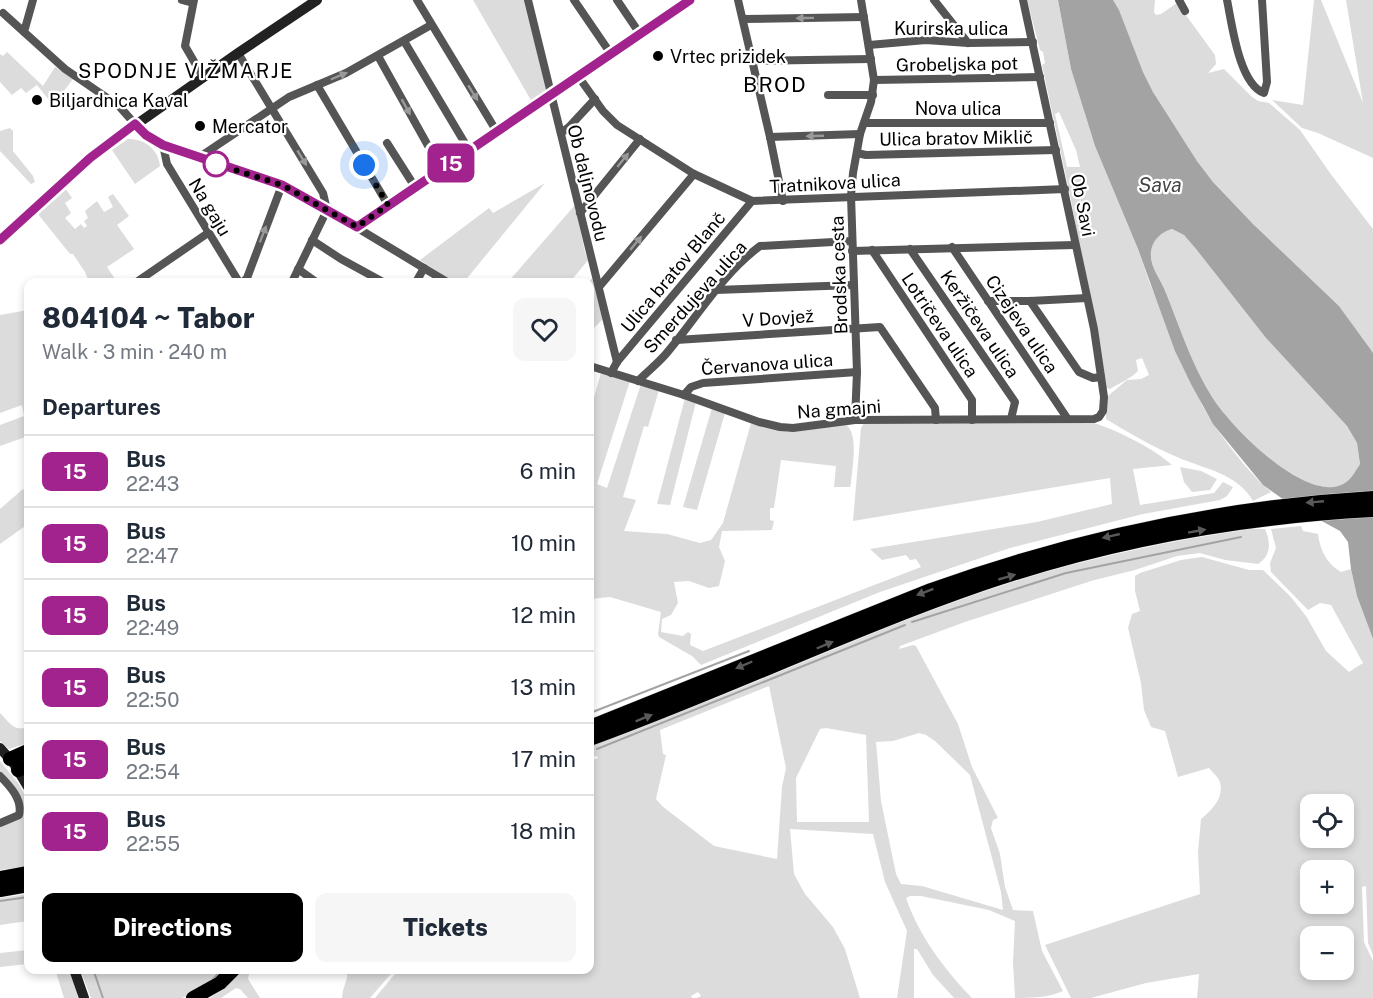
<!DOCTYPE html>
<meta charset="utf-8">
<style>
:root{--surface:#fff;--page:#f6f6f7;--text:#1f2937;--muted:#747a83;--line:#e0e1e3;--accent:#000}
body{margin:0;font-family:"Public Sans",sans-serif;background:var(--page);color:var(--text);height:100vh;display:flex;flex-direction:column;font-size:22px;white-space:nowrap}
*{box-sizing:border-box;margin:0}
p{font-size:20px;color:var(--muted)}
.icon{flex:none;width:33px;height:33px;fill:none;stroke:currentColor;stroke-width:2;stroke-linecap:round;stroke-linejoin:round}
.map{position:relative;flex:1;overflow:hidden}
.sheet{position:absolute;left:24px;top:278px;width:570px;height:696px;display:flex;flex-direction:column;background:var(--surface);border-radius:12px;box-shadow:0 3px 9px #0003}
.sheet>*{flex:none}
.badge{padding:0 12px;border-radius:9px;font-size:21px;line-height:39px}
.fabs{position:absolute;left:1300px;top:794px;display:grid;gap:12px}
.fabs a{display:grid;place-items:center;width:54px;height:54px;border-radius:12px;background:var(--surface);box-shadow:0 3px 9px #0003;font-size:30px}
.you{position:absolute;width:30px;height:30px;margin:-15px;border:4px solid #fff;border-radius:50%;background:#1a73e8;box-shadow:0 0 0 9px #1a73e833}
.map>.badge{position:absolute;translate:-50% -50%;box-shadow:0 0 0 3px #fff}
h2{padding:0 18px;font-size:22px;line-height:54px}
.round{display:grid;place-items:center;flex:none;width:63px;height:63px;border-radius:12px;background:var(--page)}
.summary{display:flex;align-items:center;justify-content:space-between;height:102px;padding:0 18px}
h1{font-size:28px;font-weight:800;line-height:45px}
.primary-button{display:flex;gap:12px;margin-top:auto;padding:12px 18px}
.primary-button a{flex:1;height:69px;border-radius:12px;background:var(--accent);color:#fff;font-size:24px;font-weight:800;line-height:69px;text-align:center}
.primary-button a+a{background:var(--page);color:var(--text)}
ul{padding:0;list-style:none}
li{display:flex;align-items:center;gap:18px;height:72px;padding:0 18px;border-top:2px solid var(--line)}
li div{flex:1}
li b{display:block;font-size:22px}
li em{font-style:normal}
li .badge{min-width:66px;font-weight:700;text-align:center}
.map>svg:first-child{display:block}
</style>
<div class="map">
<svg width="1373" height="998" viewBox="0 0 1373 998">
<rect width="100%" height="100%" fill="#fff"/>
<g fill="#dcdcdc" fill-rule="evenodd">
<polygon points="473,0 525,0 546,91 532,102"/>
<path d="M1027 0H1058L1071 69 1095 146 1138 249 1150 284 1203 407C1218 433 1249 474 1271 492L1253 501C1237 473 1204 469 1177 457 1153 447 1129 433 1106 419V399L1109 395 1127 380 1141 379 1149 375 1142 358 1136 360 1138 371C1133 377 1118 384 1110 389L1106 388 1071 200 1042 65 1045 63 1043 52 1040 50ZM1059 112 1076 150 1080 167H1067L1055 114Z"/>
<polygon points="1113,0 1155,0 1154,12 1156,15 1161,14 1177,3 1215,55 1216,64 1208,73 1224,69 1251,96 1258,101 1269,103 1300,130 1330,173 1373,229 1373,353 1339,306 1253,224 1213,182 1197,161 1153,92 1143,72 1119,11"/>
<polygon points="1314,0 1321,0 1363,103 1346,0 1373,0 1373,158 1318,133 1302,128 1272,100 1303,105"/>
<polygon points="7,52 43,86 55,67 73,79 53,105 37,85 26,93 21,88 12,95 0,82 0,54 3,56"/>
<polygon points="10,128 13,131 13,151 33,176 35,182 31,184 0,151 0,131"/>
<path d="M128 139C145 139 158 149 160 166L135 184 112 150Z"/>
<polygon points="545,183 464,282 453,282 420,260 489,208 493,213"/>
<polygon points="65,188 72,198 65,203 71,213 65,218 75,229 81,224 84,228 87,226 84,221 88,218 85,211 97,201 104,212 113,207 108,197 113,194 129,216 117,225 134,249 107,267 117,282 83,282 88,279 85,272 73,254 70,254 38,214"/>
<polygon points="575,205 585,252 588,260 570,282 508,282"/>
<path d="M1172 229 1184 235 1196 249 1266 338 1347 426 1357 443 1360 464C1354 473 1350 483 1338 486 1300 497 1231 427 1212 397 1192 365 1180 328 1166 293 1161 279 1149 267 1151 251 1153 239 1162 232 1172 229Z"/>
<polygon points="592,278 603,319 590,332 589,282"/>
<polygon points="28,310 28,436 0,446 0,425 24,416 22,405 0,413 0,315"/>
<path d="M601 373 630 381 597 484 607 488 641 384 659 390 648 427 644 426 623 497 636 500 624 531 667 534 700 543 711 540 723 523 751 423 788 432 846 425C859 434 852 468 851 483L850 487H834L836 466 781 460 774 508H770V520L774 521 772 530 722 531 719 547 725 561 719 586 709 588 689 581 674 582 678 603 671 615 662 619 661 632 683 636 688 632 691 634 690 645 703 651 921 567 916 559 910 560 906 555 882 560 870 549 1037 522 1112 504 1110 478 853 521 861 428 864 423 1084 421C1107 424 1155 449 1172 465L1133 469 1140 505 1214 493 1223 482 1233 487 1227 496 1220 500 1143 514 1010 548 880 592 701 665 692 656 659 637 658 634 661 612 610 597 590 599V411Z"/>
<polygon points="685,398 696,402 670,505 657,504"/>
<polygon points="712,408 725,413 697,510 683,507"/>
<polygon points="1180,467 1201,471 1217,479 1210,490 1192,492 1184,482"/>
<polygon points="23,489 28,494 28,524 0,544 0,509"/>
<path d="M1301 526 1303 531 1318 534C1320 550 1327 564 1341 572L1351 569 1357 596 1373 639V955L1368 943 1366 886 1362 887 1364 942 1373 961V998H1197L1199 974 1146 983 1091 998H1071L1045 945 1200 894 1198 852 1201 819C1212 810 1226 796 1219 780 1217 776 1212 772 1209 768L1178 777 1165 731 1151 727 1144 710 1141 683 1128 628 1132 614 1140 611 1135 591V576L1140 573 1181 560 1202 557 1249 570H1263L1290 596 1306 616 1326 651 1349 672 1363 663 1331 605 1320 603 1308 610 1271 572 1270 563 1276 548 1271 529ZM1311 804H1344V837H1311ZM1311 870H1344V903H1311ZM1311 936H1344V969H1311Z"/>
<path d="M1251 529H1265C1271 542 1271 556 1258 564L1225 560 1200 553 1177 556 1135 570 1091 581 965 622 900 646 899 649 913 645 916 646 958 724 972 767 998 818 993 820 991 828 1000 854 1005 887 1013 910 1033 911 1042 951 1063 991C1047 998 1032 998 1015 998L1013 962 1015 921 989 910 921 896H910L906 898C919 936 945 970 972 998H954L933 975 917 949H914V998H897L907 931 885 882 873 834 790 829 794 874 805 894 833 927 845 949 860 998H697L701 996 698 992 691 996 692 998H375L399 969H590V761L598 758 597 756 590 758V746C643 725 697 706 750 684 838 648 926 609 1016 581 1093 557 1172 540 1251 529ZM769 686 786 768 782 787 777 859 714 846 662 806 656 799 666 755 663 754 660 730ZM826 728 866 735 869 822H797L796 778 820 729ZM919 733 926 735 935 741 970 775 1001 892 1003 910 922 886 901 884 896 874 881 801 876 742 893 741Z"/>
<path d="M0 713C10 723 14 732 28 727V743L9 749 0 741Z"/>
<path d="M0 761 18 783 28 801V866L0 870V826L21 817 24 811C18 795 13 783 0 771Z"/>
<polygon points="28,894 28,921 0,925 0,898"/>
<polygon points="28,950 28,964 0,967 0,953"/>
<polygon points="55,969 70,969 78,998 64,998"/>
<polygon points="80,969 227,969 204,987 182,998 91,998"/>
<polygon points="243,969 250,969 248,979 260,998 248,998 240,989 236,988 221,998 210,998 226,987"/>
<path d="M347 969H395L370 998H342C342 987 349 980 347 969Z"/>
</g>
<path fill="#a3a3a3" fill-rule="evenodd" d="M1058 0H1113L1119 10 1143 72 1153 92 1197 161 1213 182 1253 224 1339 306 1371 350 1373 353V639L1357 596 1351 569 1348 542 1340 531 1287 502 1263 485 1213 424 1191 384 1175 351 1138 249 1095 146 1071 69ZM1172 229 1184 235 1196 249 1266 338 1347 426 1357 443 1360 464C1354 473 1350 483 1338 486 1300 497 1231 427 1212 397 1192 365 1180 328 1166 293 1161 279 1149 267 1151 251 1153 239 1162 232 1172 229Z"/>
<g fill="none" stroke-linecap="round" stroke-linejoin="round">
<g stroke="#a3a3a3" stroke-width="2">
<polyline points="912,622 1066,573 1241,537"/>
<polyline points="590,713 749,651"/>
<polyline points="597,749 905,625"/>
<polyline points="0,901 28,897"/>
<polyline points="93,969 103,998"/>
<polyline points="213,979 223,969"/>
</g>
<g stroke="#dbdbdb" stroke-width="15">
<g id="highway">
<path d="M590 727 931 590C1074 539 1221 507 1373 498"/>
<path d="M590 739C722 691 849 630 982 584 1107 541 1241 517 1373 510"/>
<polyline points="10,759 28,751"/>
<polyline points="18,770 28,766"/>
<polyline points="0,878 28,873"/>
<polyline points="0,890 28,885"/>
<polyline points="193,998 220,983 234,969"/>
</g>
</g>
<g stroke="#555" stroke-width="8">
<polyline points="33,0 24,32 65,69 119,106 142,132 154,140 198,158 265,179 306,197 447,282"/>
<polyline points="182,0 193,3"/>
<polyline points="194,0 185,46 203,77"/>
<polyline points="417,0 497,132"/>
<polyline points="528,0 617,362"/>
<polyline points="574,0 611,54"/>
<polyline points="617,0 640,34"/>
<polyline points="738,0 770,137 783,201"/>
<polyline points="934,0 968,43"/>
<polyline points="1179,0 1185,11"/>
<path d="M1227 0C1232 24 1239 84 1264 93L1267 82 1262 0"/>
<polyline points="3,13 24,32"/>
<polyline points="743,19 864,17"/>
<polyline points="404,41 469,150"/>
<polyline points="869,45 926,40 968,43 1033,42"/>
<polyline points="238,53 323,193 327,210 292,282"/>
<polyline points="378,56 441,169"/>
<polyline points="753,61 871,59"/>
<polyline points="578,76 603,111 617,125 694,174 752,201 1065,189"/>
<polyline points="874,80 1040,77"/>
<polyline points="317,85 388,205"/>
<polyline points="828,95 873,95"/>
<polyline points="865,123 1050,123"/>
<polyline points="561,133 569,127 595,99"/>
<polyline points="770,137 860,134"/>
<polyline points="387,143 415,187"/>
<polyline points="163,145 167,164 239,282"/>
<polyline points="857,153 866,155 1056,150"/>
<polyline points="198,158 289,97 346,73 431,25"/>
<polyline points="580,213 640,139"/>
<polyline points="357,227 690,0"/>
<polyline points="312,240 341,259 383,282"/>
<polyline points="952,247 1067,418"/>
<polyline points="910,249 1015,402 1011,419"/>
<polyline points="872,250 972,400 972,420"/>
<polyline points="852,251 1075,245"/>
<polyline points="298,269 316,282"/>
<polyline points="138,281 208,233"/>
<polyline points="243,282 247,278 282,185"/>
<polyline points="416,282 424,268"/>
<polyline points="599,287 694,174"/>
<polyline points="716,290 854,285"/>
<polyline points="988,301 1030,301 1087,298"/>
<polyline points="1030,301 1079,372 1093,378 1101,377"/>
<polyline points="676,340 880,327 935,408 936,420"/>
<polyline points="590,366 684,395 759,422 780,427 793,428 855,420 1094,419 1099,417 1103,411 1104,397 1094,329 1023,0"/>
<polyline points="611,373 617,362 752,201"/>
<path d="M638 381C647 372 657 364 665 355 696 319 721 275 760 246L851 241"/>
<polyline points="684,395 691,387 703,383 857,372"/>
<polyline points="855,420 857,372 851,196 853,173 860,134 871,102 874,80 861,0"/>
<path d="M0 776C10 786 23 800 19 815L0 823"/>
</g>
<g stroke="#222" stroke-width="10">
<polyline points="0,240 100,150 238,53 317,0"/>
<polyline points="0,748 14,764 28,787"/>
<polyline points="74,969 84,998"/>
</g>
<use href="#highway" stroke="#000" stroke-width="14"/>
</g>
<defs><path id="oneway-solid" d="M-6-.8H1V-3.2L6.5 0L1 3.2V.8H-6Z" transform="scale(1.5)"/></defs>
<g fill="#999">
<use href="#oneway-solid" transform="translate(805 18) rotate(179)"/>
<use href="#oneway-solid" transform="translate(339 76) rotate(-23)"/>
<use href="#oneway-solid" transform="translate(473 93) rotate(58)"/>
<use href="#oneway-solid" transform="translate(406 107) rotate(61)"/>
<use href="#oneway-solid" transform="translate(815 136) rotate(178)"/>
<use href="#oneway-solid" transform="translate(302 158) rotate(59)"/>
<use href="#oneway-solid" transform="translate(623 160) rotate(-51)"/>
<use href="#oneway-solid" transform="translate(263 234) rotate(-69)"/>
<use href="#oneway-solid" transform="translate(636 243) rotate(-50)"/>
</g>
<g fill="#595959">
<use href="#oneway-solid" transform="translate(1315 502) rotate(175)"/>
<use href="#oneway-solid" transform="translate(1197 531) rotate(-10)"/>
<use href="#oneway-solid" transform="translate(1111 536) rotate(167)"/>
<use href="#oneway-solid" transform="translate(1007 577) rotate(-16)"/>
<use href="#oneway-solid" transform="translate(925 592) rotate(159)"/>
<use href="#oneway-solid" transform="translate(825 645) rotate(-23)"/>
<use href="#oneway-solid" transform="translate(744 665) rotate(157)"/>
<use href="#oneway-solid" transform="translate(644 718) rotate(-22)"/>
</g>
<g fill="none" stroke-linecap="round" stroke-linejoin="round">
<g stroke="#fff" stroke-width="14">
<polyline id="line" points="0,240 90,158 135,124 146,135 163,145 282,185 357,227 690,0"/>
</g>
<use href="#line" stroke="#a2238e" stroke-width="9"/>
<polyline stroke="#000" stroke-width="6" stroke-dasharray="0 10.8" points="216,164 282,185 357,227 388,205 364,165"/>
</g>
<g fill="#000" stroke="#fff" stroke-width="2">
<circle cx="658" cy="56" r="6"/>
<circle cx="37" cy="100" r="6"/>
<circle cx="200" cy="126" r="6"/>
</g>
<circle fill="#fff" stroke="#a2238e" stroke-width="3" cx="216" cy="164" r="12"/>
<g text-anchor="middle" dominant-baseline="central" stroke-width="4.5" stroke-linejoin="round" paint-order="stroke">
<g font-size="18" fill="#000" stroke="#fff">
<text x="951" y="28">Kurirska ulica</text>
<text transform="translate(957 64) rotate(-1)">Grobeljska pot</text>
<text x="958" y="108">Nova ulica</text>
<text transform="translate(956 138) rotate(-1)">Ulica bratov Miklič</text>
<text transform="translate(588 183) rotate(76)">Ob daljnovodu</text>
<text transform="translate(835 183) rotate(-3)">Tratnikova ulica</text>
<text transform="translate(1083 205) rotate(79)">Ob Savi</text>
<text transform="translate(210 207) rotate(59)">Na gaju</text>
<text transform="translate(673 272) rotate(-50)">Ulica bratov Blanč</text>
<text transform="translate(839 275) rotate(-92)">Brodska cesta</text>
<text transform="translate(695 297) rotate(-48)">Smerdujeva ulica</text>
<text transform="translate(778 318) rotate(-4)">V Dovjež</text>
<text transform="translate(980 324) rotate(56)">Keržičeva ulica</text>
<text transform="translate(1022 324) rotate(56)">Cizejeva ulica</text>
<text transform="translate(940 325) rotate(56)">Lotričeva ulica</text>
<text transform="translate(767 364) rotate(-4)">Červanova ulica</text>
<text transform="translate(839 409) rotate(-4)">Na gmajni</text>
</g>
<g font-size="18" fill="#000" stroke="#fff" text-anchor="start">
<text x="670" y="56">Vrtec prizidek</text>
<text x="49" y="100">Biljardnica Kaval</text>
<text x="212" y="126">Mercator</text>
</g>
<g font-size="20" letter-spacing="1.5" fill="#000" stroke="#fff">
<text x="186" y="71">SPODNJE VIŽMARJE</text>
</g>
<g font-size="20" font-style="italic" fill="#444" stroke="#fff">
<text x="1160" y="185">Sava</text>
</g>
<g font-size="21" letter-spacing="1.5" fill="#000" stroke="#fff">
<text x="775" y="84">BROD</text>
</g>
</g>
</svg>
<div class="fabs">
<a><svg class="icon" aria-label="locate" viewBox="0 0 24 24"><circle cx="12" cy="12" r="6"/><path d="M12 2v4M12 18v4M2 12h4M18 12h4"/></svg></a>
<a>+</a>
<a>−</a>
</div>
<div class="you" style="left:364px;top:165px"></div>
<b class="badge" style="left:451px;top:163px;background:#a2238e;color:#fff">15</b>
<section class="sheet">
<div class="summary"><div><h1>804104 ~ Tabor</h1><p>Walk · 3 min · 240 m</p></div><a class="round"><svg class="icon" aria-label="heart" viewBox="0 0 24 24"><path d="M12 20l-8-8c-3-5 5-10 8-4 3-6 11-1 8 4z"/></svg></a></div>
<h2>Departures</h2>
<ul>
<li><span class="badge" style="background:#a2238e;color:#fff">15</span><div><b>Bus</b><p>22:43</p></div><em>6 min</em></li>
<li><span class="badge" style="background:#a2238e;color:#fff">15</span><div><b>Bus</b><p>22:47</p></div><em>10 min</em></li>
<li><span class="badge" style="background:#a2238e;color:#fff">15</span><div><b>Bus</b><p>22:49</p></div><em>12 min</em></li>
<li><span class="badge" style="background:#a2238e;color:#fff">15</span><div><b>Bus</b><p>22:50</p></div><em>13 min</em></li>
<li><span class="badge" style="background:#a2238e;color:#fff">15</span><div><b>Bus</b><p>22:54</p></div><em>17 min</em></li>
<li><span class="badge" style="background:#a2238e;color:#fff">15</span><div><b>Bus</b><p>22:55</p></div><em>18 min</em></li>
</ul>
<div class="primary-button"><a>Directions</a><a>Tickets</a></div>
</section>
</div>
